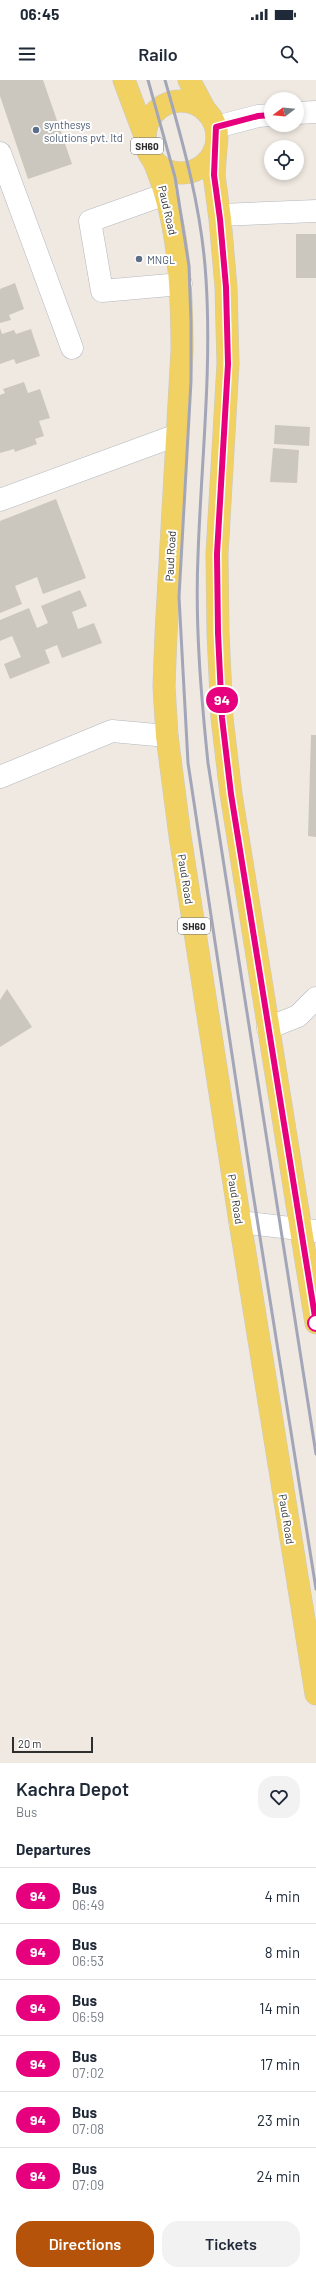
<!DOCTYPE html>
<style>
:root{--surface:#fff;--page:#f2f2f3;--text:#1f2937;--muted:#747a83;--line:#e0e1e3;--accent:#b45309}
body{margin:0;font-family:Barlow,sans-serif;background:var(--page);color:var(--text);height:100vh;display:flex;flex-direction:column;font-size:15px;white-space:nowrap}
*{box-sizing:border-box;margin:0}
p{font-size:13px;color:var(--muted)}
.icon{flex:none;width:22px;height:22px;fill:none;stroke:currentColor;stroke-width:2;stroke-linecap:round;stroke-linejoin:round}
.map{position:relative;height:1683px;overflow:hidden}
.sheet{display:flex;flex-direction:column;background:var(--surface);flex:1}
.sheet>*{flex:none}
.badge{padding:0 8px;border-radius:13px;font-size:14px;line-height:26px}
.needle{width:26px;rotate:254deg}
.fabs{position:absolute;left:264px;top:12px;display:grid;gap:8px}
.fabs a{display:grid;place-items:center;width:40px;height:40px;border-radius:50%;background:var(--surface);box-shadow:0 2px 6px #0003;font-size:20px}
.scale{position:absolute;left:12px;bottom:10px;width:81px;box-sizing:border-box;padding-left:4px;border:2px solid #2e2e2e;border-top:0;font-size:11px;line-height:14px;white-space:nowrap;color:#2e2e2e;-webkit-text-stroke:3px #fff;paint-order:stroke}
.map>.badge{position:absolute;translate:-50% -50%;box-shadow:0 0 0 2px #fff}
h2{padding:0 16px;font-size:15px;line-height:36px}
.round{display:grid;place-items:center;flex:none;width:42px;height:42px;border-radius:16px;background:var(--page)}
.overview{display:flex;align-items:center;justify-content:space-between;height:68px;padding:0 16px}
h1{font-size:19px;font-weight:600;line-height:30px}
.primary-button{display:flex;gap:8px;margin-top:auto;padding:8px 16px}
.primary-button a{flex:1;height:46px;border-radius:16px;background:var(--accent);color:#fff;font-size:16px;font-weight:600;line-height:46px;text-align:center}
.primary-button a+a{background:var(--page);color:var(--text)}
ul{padding:0;list-style:none}
li{display:flex;align-items:center;gap:12px;height:56px;padding:0 16px;border-top:1px solid var(--line)}
li div{flex:1}
li b{display:block;font-size:15px}
li em{font-style:normal}
li .badge{min-width:44px;font-weight:700;text-align:center}
.status{display:flex;justify-content:space-between;align-items:center;height:28px;padding:0 20px;background:var(--surface);direction:ltr}
.status svg{height:11px;fill:currentColor}
header{display:flex;justify-content:space-between;align-items:center;height:52px;padding:0 16px;background:var(--surface);font-size:18px;font-weight:600}
.map>svg:first-child{display:block}
</style>
<div class="status"><b>06:45</b><svg viewBox="0 0 49 12"><path d="M0 12V9h3v3zM5 12V6h3v6zM10 12V3h3v9zM15 12V0h3v12zM26 1h20v11H26zM47 4h2v5h-2z"/></svg></div>
<header><svg class="icon" aria-label="menu" viewBox="0 0 24 24"><path d="M4 6h16M4 12h16M4 18h16"/></svg>Railo<svg class="icon" aria-label="search" viewBox="0 0 24 24"><circle cx="10" cy="10" r="6"/><path d="M15 15l6 6"/></svg></header>
<div class="map">
<svg width="316" height="1683" viewBox="0 0 316 1683">
<rect width="100%" height="100%" fill="#efe9e1"/>
<g fill="#cbc7bf">
<polygon points="0,0 43,0 72,84 28,99 0,16"/>
<rect x="296" y="154" width="20" height="44"/>
<polygon points="15,203 24,229 9,235 11,240 0,243 0,209"/>
<polygon points="0,248 2,254 14,250 16,254 31,249 40,276 16,284 14,279 0,284"/>
<polygon points="24,302 28,313 40,309 50,338 39,341 44,356 35,359 37,364 15,372 14,369 0,373 0,315 5,313 3,309"/>
<polygon points="275,345 310,347 309,366 274,364"/>
<polygon points="273,368 299,370 297,403 270,402"/>
<polygon points="56,419 86,498 43,514 37,497 15,506 22,524 0,533 0,441"/>
<polygon points="80,510 87,526 72,532 78,549 94,543 102,563 62,578 57,565 45,570 50,583 10,599 4,584 21,577 12,556 0,561 0,540 29,528 37,548 48,543 41,526"/>
<polygon points="311,655 316,655 316,757 308,756"/>
<polygon points="7,909 32,947 0,967 0,920"/>
</g>
<g fill="none" stroke-linecap="round" stroke-linejoin="round">
<g stroke="#b4b7c1" stroke-width="23">
<g id="minor">
<polyline points="297,33 316,32"/>
<polyline points="216,47 258,36 271,35"/>
<polyline points="0,73 72,268"/>
<polyline points="166,114 90,141 102,211 181,204"/>
<polyline points="220,135 316,131"/>
<polyline points="0,420 177,355"/>
<polyline points="0,697 112,651 167,656"/>
<polyline points="268,948 298,936 316,918"/>
<polyline points="240,1142 316,1151"/>
</g>
</g>
<g stroke="#c9c9c9" stroke-width="23">
<g id="major">
<polyline points="124,0 145,56"/>
<polyline points="189,0 205,30"/>
<circle cx="181" cy="57" r="36"/>
<polyline points="216,68 214,95 220,139 226,207 228,284 217,474 218,553 222,638 231,714 316,1243"/>
<path d="M151 75C179 136 182 205 182 271L166 554 164 606 167 656 180 756 240 1142 316 1614"/>
</g>
</g>
<use href="#minor" stroke="#fff" stroke-width="22"/>
<use href="#major" stroke="#f2d163" stroke-width="22"/>
<g stroke="#a3a6b8" stroke-width="3">
<polyline points="148,0 175,97 189,186 191,242 191,301 179,517 188,683 252,1107 316,1509"/>
<path d="M165 0C184 66 202 131 206 199 212 292 201 384 198 476 195 544 201 615 208 683L316 1374"/>
</g>
</g>
<g fill="none" stroke-linecap="round" stroke-linejoin="round">
<g stroke="#fff" stroke-width="9">
<polyline id="line" points="271,35 258,36 216,47 214,95 220,139 226,207 228,284 217,474 218,553 222,638 231,714 316,1243"/>
</g>
<use href="#line" stroke="#e6007e" stroke-width="6"/>
</g>
<g fill="#5c6f8a" stroke="#fff" stroke-width="1.5">
<circle cx="36" cy="50" r="4"/>
<circle cx="139" cy="179" r="4"/>
</g>
<circle fill="#fff" stroke="#e6007e" stroke-width="2" cx="316" cy="1243" r="8"/>
<g text-anchor="middle" dominant-baseline="central" stroke-width="4" stroke-linejoin="round" paint-order="stroke">
<g fill="#fff" stroke="#6d6d6d" stroke-width="1">
<rect x="131" y="58" width="32" height="16" rx="3"/>
<rect x="178" y="838" width="32" height="16" rx="3"/>
</g>
<g font-size="10" font-weight="bold" fill="#2e2e2e">
<text x="147" y="66">SH60</text>
<text x="194" y="846">SH60</text>
</g>
<g font-size="11" fill="#4e5e75" stroke="#fff" text-anchor="start">
<text x="44" y="44">synthesys<tspan x="44" dy="13">solutions pvt. ltd</tspan></text>
<text x="147" y="179">MNGL</text>
</g>
<g font-size="11" fill="#2e2e2e" stroke="#fff">
<text transform="translate(168 130) rotate(77)">Paud Road</text>
<text transform="translate(170 476) rotate(-87)">Paud Road</text>
<text transform="translate(186 799) rotate(81)">Paud Road</text>
<text transform="translate(236 1119) rotate(81)">Paud Road</text>
<text transform="translate(287 1439) rotate(81)">Paud Road</text>
</g>
</g>
</svg>
<div class="fabs">
<a><svg class="needle" viewBox="-14 -14 28 28"><path d="M0-13l5 13h-10z" fill="#e53935"/><path d="M0 13l5-13h-10z" fill="#747a83"/></svg></a>
<a><svg class="icon" aria-label="locate" viewBox="0 0 24 24"><circle cx="12" cy="12" r="6"/><path d="M12 2v4M12 18v4M2 12h4M18 12h4"/></svg></a>
</div>
<div class="scale">20 m</div>
<b class="badge" style="left:222px;top:620px;background:#e6007e;color:#fff">94</b>
</div>
<section class="sheet">
<div class="overview"><div><h1>Kachra Depot</h1><p>Bus</p></div><a class="round"><svg class="icon" aria-label="heart" viewBox="0 0 24 24"><path d="M12 20l-8-8c-3-5 5-10 8-4 3-6 11-1 8 4z"/></svg></a></div>
<h2>Departures</h2>
<ul>
<li><span class="badge" style="background:#e6007e;color:#fff">94</span><div><b>Bus</b><p>06:49</p></div><em>4 min</em></li>
<li><span class="badge" style="background:#e6007e;color:#fff">94</span><div><b>Bus</b><p>06:53</p></div><em>8 min</em></li>
<li><span class="badge" style="background:#e6007e;color:#fff">94</span><div><b>Bus</b><p>06:59</p></div><em>14 min</em></li>
<li><span class="badge" style="background:#e6007e;color:#fff">94</span><div><b>Bus</b><p>07:02</p></div><em>17 min</em></li>
<li><span class="badge" style="background:#e6007e;color:#fff">94</span><div><b>Bus</b><p>07:08</p></div><em>23 min</em></li>
<li><span class="badge" style="background:#e6007e;color:#fff">94</span><div><b>Bus</b><p>07:09</p></div><em>24 min</em></li>
</ul>
<div class="primary-button"><a>Directions</a><a>Tickets</a></div>
</section>
